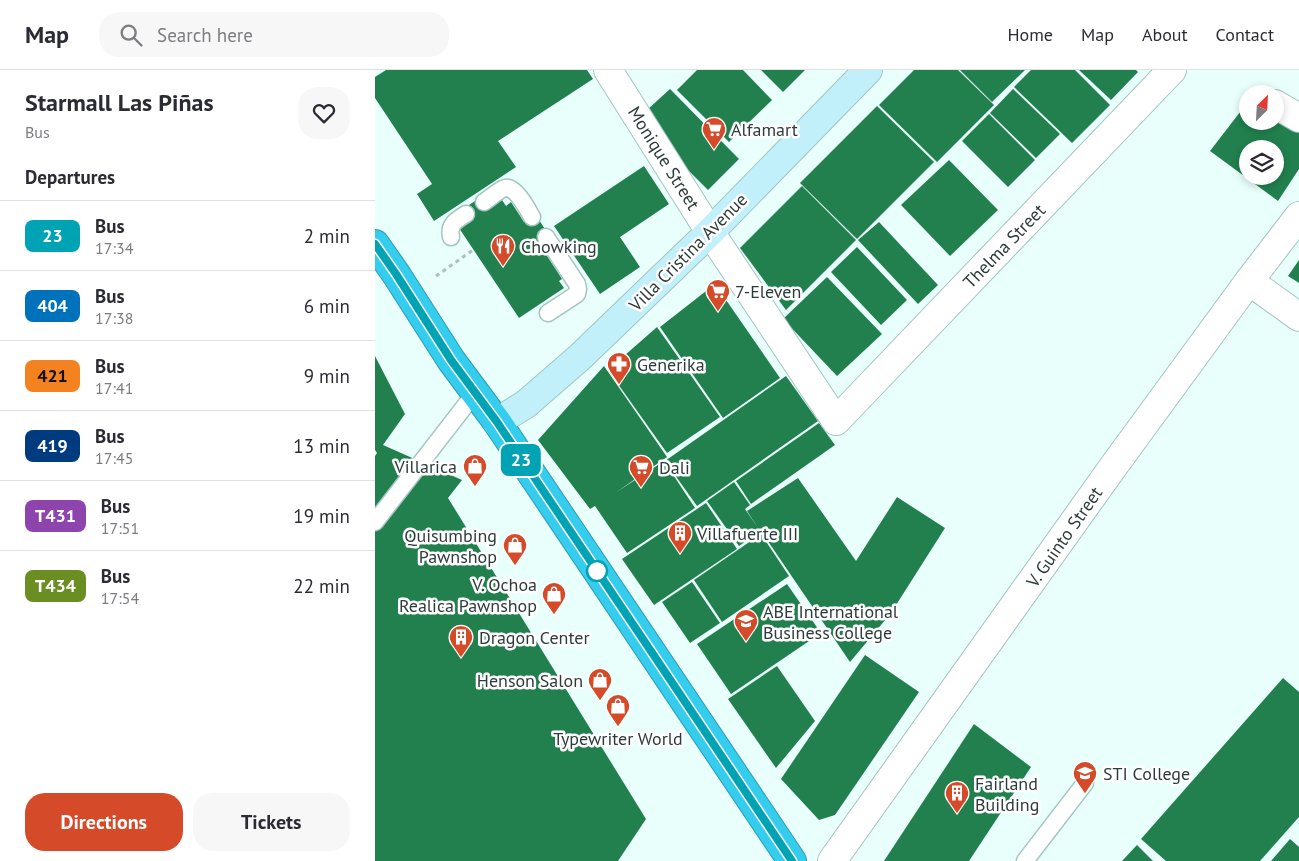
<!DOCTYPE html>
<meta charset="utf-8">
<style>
:root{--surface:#fff;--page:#f7f7f7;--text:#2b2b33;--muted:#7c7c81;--line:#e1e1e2;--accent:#d54b29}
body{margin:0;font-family:"PT Sans",sans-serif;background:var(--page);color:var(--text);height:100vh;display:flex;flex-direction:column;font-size:19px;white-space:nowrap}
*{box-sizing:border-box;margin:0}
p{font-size:16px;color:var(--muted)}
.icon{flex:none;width:28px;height:28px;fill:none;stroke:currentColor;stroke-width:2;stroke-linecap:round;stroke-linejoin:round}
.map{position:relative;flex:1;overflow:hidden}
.sheet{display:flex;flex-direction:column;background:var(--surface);width:375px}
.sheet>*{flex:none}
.badge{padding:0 10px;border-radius:8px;font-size:18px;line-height:32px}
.needle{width:32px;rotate:24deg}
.controls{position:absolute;left:864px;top:15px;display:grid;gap:10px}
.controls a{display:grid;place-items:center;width:45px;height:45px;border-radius:50%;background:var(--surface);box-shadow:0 2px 8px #0003;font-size:25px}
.map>.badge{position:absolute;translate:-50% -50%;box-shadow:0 0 0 2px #fff}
h2{padding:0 25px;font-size:19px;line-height:45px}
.round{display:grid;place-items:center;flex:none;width:52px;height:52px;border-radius:20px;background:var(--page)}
.summary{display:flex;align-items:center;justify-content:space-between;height:85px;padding:0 25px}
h1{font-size:24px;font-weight:800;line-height:38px}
.cta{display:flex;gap:10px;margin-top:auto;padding:10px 25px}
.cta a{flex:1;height:58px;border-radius:20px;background:var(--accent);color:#fff;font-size:20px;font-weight:800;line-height:58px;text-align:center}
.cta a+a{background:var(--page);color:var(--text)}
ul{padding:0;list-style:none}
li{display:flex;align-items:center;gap:15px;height:70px;padding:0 25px;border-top:1px solid var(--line)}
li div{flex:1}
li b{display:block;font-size:19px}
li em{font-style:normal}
li .badge{min-width:55px;font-weight:700;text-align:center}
header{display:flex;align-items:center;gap:30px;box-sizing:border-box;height:70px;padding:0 25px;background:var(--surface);border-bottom:1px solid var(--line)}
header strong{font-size:24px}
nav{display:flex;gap:28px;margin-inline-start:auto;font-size:18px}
.search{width:350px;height:45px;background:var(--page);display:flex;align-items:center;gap:12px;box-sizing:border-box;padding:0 18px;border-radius:20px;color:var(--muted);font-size:19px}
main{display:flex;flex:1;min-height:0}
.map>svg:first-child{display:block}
</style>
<header>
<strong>Map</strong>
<div class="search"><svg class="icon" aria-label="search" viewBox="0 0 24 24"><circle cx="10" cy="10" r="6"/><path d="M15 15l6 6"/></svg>Search here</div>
<nav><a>Home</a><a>Map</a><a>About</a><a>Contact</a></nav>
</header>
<main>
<section class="sheet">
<div class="summary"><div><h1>Starmall Las Piñas</h1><p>Bus</p></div><a class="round"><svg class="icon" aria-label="heart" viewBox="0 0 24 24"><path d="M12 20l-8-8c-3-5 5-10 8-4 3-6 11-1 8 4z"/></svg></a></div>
<h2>Departures</h2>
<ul>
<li><span class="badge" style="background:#00a3b4;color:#fff">23</span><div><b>Bus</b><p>17:34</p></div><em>2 min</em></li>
<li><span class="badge" style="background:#0072bc;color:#fff">404</span><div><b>Bus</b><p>17:38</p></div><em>6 min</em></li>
<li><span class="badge" style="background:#f58220;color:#111">421</span><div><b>Bus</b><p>17:41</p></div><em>9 min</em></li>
<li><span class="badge" style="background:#003b80;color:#fff">419</span><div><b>Bus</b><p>17:45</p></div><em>13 min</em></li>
<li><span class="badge" style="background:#8e44ad;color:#fff">T431</span><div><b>Bus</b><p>17:51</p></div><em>19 min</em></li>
<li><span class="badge" style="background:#6b8e23;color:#fff">T434</span><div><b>Bus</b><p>17:54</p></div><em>22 min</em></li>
</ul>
<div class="cta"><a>Directions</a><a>Tickets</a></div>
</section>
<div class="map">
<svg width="924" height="791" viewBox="0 0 924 791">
<rect width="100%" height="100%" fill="#e9fffc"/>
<g fill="#21804e" fill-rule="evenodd">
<polygon points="11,0 212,0 218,9 123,71 141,97 59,151 42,124 57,114 0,28 0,7"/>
<polygon points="322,0 368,0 397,30 354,72 302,20"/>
<polygon points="386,0 430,0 408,22"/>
<polygon points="539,0 583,0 619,35 562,92 504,35"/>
<polygon points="585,0 650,0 617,32"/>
<polygon points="656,0 700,0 735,35 697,73 639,17"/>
<polygon points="704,0 761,0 763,2 736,30"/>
<polygon points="295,19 364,89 333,120 296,83 272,40"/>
<polygon points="638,19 685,64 661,88 615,43"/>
<path d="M872 33V51H900V44L924 60V99L903 131 835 81ZM872 79H900V106H872Z"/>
<polygon points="502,36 559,92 482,169 425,113"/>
<polygon points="614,44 660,90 633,117 587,71"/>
<polygon points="574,90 623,140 575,186 526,135"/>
<polygon points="269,96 294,134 245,167 265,197 225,224 179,156"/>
<polygon points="427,116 481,170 411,240 365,178"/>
<polygon points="106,127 114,139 127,130 131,136 136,132 149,152 160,144 174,165 163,172 187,209 184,211 189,218 144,248 84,158 96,151 88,139"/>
<polygon points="504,152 563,215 543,234 483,170"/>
<polygon points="482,177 532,230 506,255 456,202"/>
<polygon points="924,190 924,213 913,206"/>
<polygon points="452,207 507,264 462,306 408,249"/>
<polygon points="340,214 405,308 348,348 285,257"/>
<polygon points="282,257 345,347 292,383 233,300"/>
<polygon points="0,286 30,344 8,375 87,410 73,428 271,749 243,791 0,791 0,386 2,383 0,380"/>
<polygon points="229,296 292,387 240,423 289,391 320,438 252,483 220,436 215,439 163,370"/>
<polygon points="411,306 443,351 322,436 290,391"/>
<polygon points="444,353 460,375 376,434 361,411"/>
<polygon points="423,408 481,491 522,427 570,458 516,543 475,592 386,461 364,476 332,431 359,412 375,435 370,439 383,458 372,441"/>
<polygon points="331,433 362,479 279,535 247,489"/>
<polygon points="386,464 414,506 347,552 319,510"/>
<polygon points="317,512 345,553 315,573 287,532"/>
<polygon points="412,514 446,563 356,624 322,574"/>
<polygon points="490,585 544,622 460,745 444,750 406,709"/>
<polygon points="402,596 440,651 401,698 353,629"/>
<polygon points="908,608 924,622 924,747 885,791 791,791 766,769"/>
<polygon points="599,654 656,697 594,791 509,791"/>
<polygon points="915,769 924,777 924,791 896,791"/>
<polygon points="762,775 778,791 747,791"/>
</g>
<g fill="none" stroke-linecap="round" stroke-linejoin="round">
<g stroke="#a2c5c0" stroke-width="19">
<g id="lane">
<path d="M109 132C115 128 124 120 130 118 140 115 153 140 157 147"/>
<path d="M76 167C73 155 81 150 91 144"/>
<polyline points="171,167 202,214 203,219 202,224 173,243"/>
<polyline points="0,452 100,323"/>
<polyline points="650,791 710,713"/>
</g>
</g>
<g stroke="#a2c5c0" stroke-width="30">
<g id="street">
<polyline points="233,0 335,162 461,351 797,0"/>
<polyline points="900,34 924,48"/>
<polyline points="874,211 924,247"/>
<polyline points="457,791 738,397 874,211 924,146"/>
</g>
</g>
<g stroke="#a2c5c0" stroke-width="30">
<polyline id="secondary" points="122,352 151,334 205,287 335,162 493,0"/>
</g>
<g stroke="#329aae" stroke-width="30">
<polyline id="highway" points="0,174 21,204 76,290 122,352 417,791"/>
</g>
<polyline stroke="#adc0be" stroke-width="3" stroke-dasharray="4 4" stroke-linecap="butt" points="61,206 98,180"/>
<use href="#lane" stroke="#fff" stroke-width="16"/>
<use href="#street" stroke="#fff" stroke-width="28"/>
<use href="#secondary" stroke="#c2f0fa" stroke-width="28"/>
<use href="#highway" stroke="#35cded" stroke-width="28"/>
</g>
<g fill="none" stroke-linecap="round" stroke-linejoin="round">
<g stroke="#fff" stroke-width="11">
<polyline id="line" points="0,174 21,204 76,290 122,352 417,791"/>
</g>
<use href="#line" stroke="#00a3b4" stroke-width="8"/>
</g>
<defs>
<g id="supermarket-pin" transform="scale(1.25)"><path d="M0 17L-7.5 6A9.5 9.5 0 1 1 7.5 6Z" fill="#d54b29" stroke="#fff"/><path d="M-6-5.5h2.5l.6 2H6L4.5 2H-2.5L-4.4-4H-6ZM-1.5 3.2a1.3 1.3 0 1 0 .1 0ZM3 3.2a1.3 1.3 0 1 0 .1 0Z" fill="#fff"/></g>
<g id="restaurant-pin" transform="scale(1.25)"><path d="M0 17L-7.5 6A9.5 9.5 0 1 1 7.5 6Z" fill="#d54b29" stroke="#fff"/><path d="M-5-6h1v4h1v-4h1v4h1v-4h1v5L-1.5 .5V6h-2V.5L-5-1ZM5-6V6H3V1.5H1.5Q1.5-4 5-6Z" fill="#fff"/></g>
<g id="pharmacy-pin" transform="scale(1.25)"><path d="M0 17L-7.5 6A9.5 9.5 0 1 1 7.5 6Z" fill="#d54b29" stroke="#fff"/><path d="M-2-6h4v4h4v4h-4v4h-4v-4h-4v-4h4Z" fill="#fff"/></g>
<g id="shop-pin" transform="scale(1.25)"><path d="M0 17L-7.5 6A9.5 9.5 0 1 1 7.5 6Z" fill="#d54b29" stroke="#fff"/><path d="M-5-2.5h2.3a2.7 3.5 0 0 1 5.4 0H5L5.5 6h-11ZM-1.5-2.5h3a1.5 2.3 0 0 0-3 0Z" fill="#fff"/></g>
<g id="building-pin" transform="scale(1.25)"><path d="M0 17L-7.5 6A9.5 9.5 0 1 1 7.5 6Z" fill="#d54b29" stroke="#fff"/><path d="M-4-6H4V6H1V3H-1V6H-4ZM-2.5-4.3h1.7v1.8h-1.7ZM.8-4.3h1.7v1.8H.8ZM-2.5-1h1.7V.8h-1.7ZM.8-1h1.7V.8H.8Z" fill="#fff"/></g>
<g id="university-pin" transform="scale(1.25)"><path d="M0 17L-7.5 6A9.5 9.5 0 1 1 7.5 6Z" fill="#d54b29" stroke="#fff"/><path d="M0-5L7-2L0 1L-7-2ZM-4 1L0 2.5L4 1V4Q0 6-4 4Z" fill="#fff"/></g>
</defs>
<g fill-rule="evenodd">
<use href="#supermarket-pin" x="339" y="59"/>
<use href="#restaurant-pin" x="128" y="176"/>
<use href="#supermarket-pin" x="343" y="221"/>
<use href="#pharmacy-pin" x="244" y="294"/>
<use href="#shop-pin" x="100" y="396"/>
<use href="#supermarket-pin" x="266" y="397"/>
<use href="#building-pin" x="305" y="463"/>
<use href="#shop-pin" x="140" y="475"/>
<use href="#shop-pin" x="179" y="524"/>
<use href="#university-pin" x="371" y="551"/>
<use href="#building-pin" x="86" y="567"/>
<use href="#shop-pin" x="225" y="610"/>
<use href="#shop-pin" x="243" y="636"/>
<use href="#university-pin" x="710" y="703"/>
<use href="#building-pin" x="582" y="723"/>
</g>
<circle fill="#fff" stroke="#00a3b4" stroke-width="2.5" cx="222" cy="501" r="10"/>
<g text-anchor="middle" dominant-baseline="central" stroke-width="5" stroke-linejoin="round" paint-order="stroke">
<g font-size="18" fill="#2d3c3a" stroke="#fff" text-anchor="start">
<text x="356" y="59">Alfamart</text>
<text x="146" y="176">Chowking</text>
<text x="360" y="221">7-Eleven</text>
<text x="262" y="294">Generika</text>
<text x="82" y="396" text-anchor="end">Villarica</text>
<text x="284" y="397">Dali</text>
<text x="322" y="463">Villafuerte III</text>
<text x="122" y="465" text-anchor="end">Quisumbing<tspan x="122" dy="21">Pawnshop</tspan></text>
<text x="162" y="514" text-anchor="end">V. Ochoa<tspan x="162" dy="21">Realica Pawnshop</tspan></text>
<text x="388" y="541">ABE International<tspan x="388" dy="21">Business College</tspan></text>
<text x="104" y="567">Dragon Center</text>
<text x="208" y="610" text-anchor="end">Henson Salon</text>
<text x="243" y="668" text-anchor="middle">Typewriter World</text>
<text x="728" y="703">STI College</text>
<text x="600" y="713">Fairland<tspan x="600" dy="21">Building</tspan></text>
</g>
<g font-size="18" fill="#2d3c3a" stroke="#fff">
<text transform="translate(289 88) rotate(58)">Monique Street</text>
<text transform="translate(629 176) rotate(-46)">Thelma Street</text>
<text transform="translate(313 182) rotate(-45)">Villa Cristina Avenue</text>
<text transform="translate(689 467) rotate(-55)">V. Guinto Street</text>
</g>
</g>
</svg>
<div class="controls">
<a><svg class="needle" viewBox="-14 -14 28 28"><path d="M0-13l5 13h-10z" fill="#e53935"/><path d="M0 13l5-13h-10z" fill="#7c7c81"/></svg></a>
<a><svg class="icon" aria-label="layers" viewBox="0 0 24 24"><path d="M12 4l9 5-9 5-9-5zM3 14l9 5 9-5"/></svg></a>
</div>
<b class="badge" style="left:146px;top:390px;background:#00a3b4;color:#fff">23</b>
</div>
</main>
